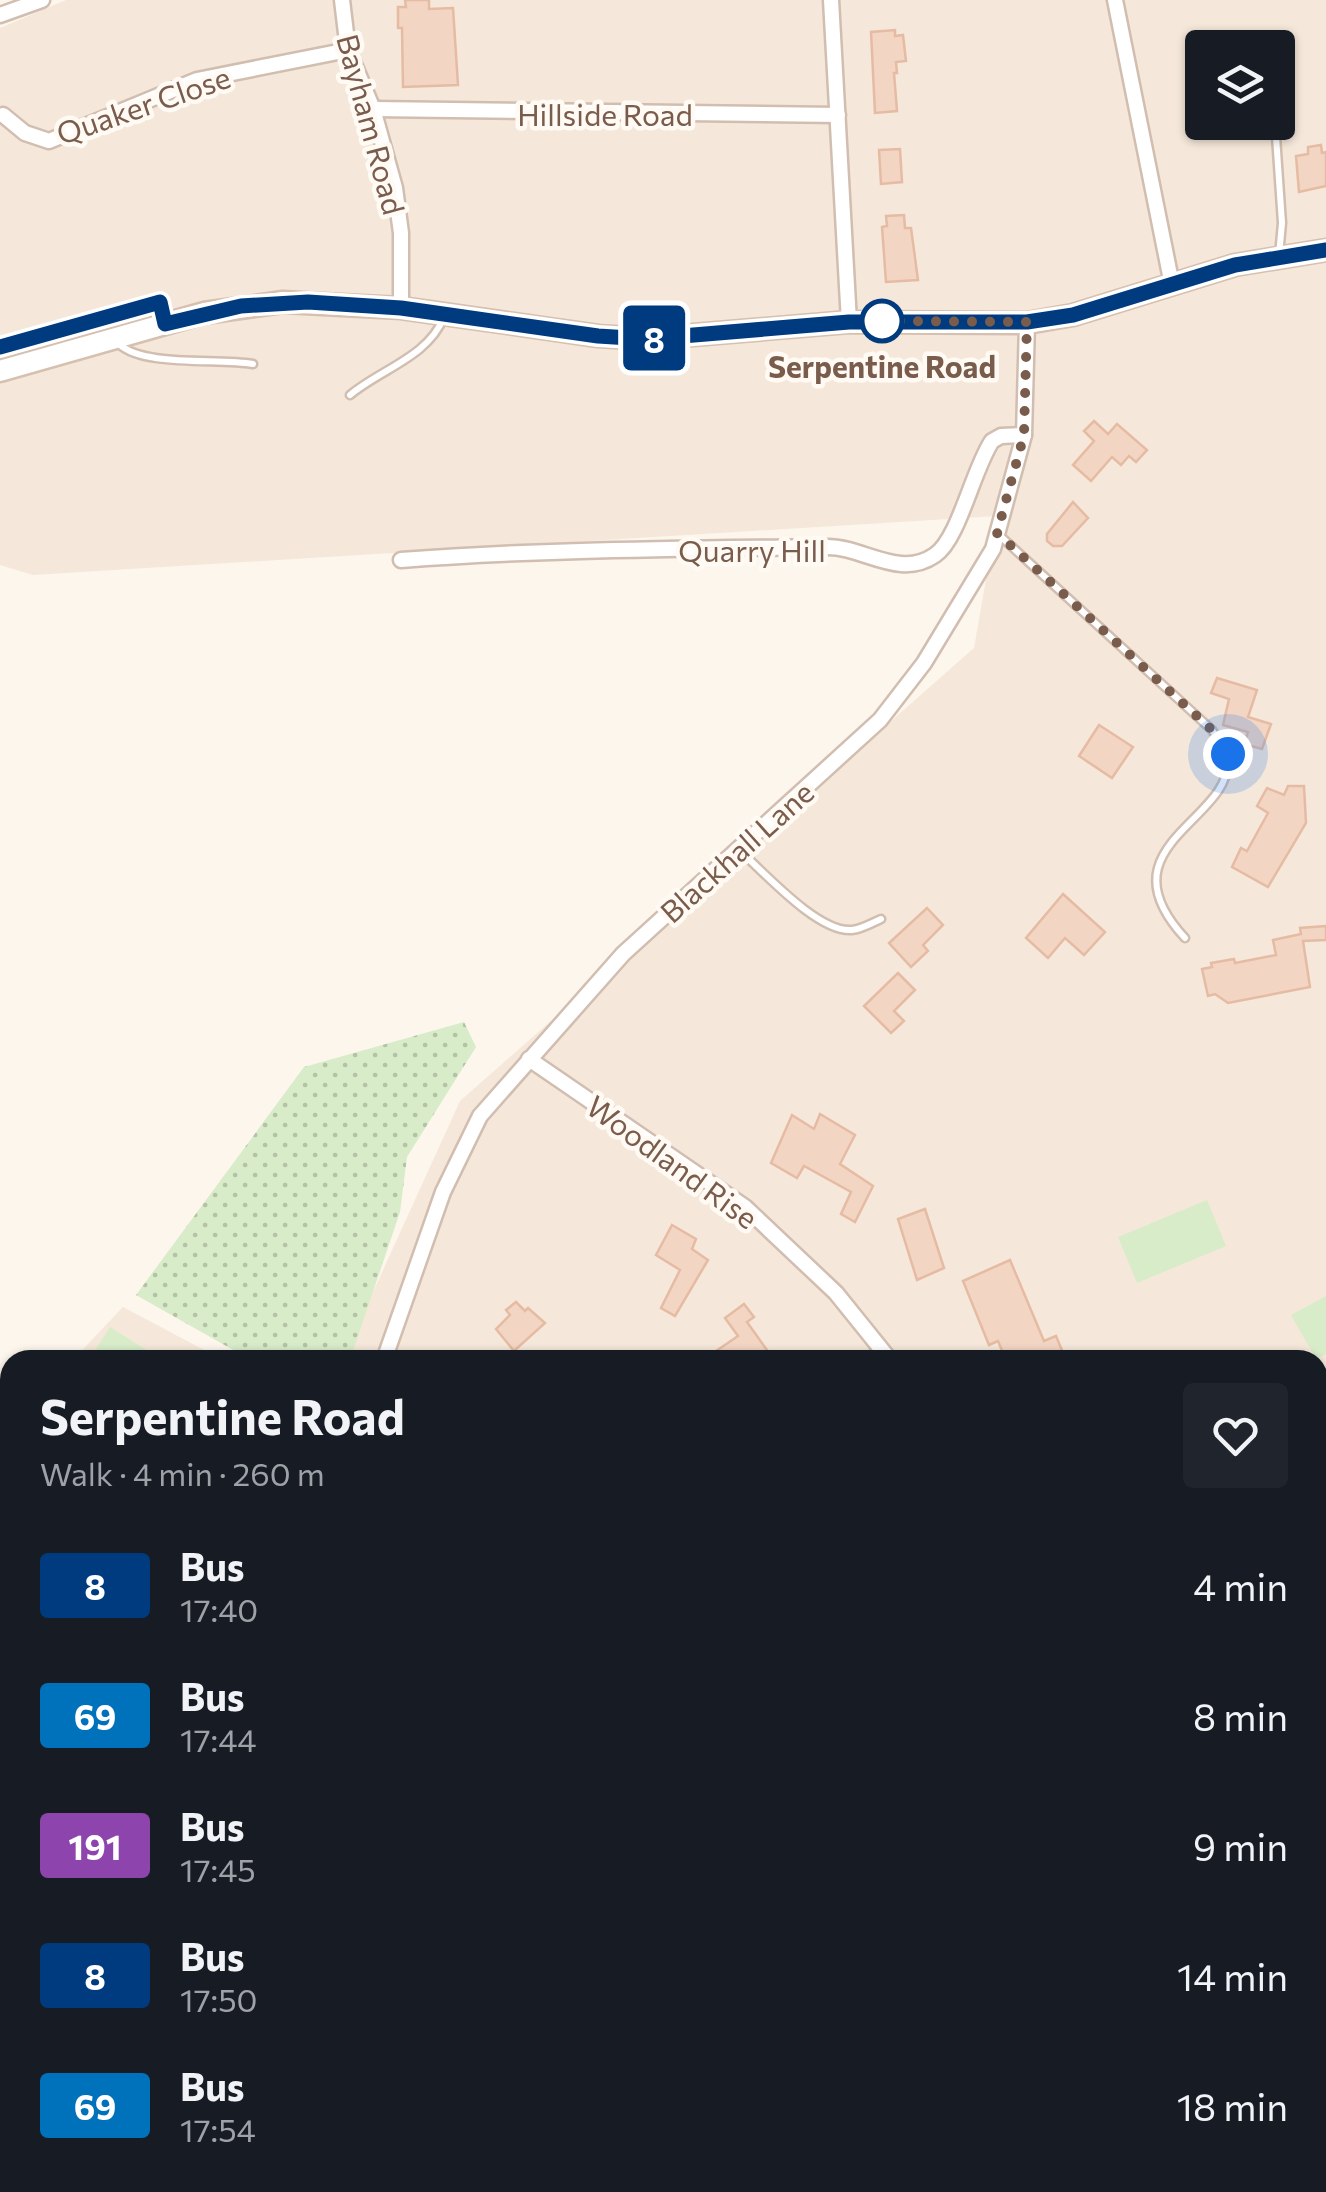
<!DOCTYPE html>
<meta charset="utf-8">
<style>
:root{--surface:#171b24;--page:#20242c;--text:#f1f3f6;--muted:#9ea1a6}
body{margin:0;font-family:Commissioner,sans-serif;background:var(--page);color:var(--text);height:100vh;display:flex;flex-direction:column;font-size:38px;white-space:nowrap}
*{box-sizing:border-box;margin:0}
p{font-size:32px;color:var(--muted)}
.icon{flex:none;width:55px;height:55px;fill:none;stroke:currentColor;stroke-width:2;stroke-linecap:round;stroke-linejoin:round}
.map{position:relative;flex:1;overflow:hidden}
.side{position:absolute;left:0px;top:1350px;width:1328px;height:842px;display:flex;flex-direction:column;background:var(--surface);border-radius:30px 30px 0 0;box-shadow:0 2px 8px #0004}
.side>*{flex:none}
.badge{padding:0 20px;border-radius:8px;font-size:35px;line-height:65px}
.tools{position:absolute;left:1185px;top:30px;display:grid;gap:20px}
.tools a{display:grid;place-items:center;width:110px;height:110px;border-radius:10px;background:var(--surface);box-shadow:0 2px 8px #0004;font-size:50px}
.you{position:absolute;width:50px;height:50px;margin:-25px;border:8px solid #fff;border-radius:50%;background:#1a73e8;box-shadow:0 0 0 15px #1a73e833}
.map>.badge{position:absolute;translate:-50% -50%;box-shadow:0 0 0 5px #fff}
.round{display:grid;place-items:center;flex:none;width:105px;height:105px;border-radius:10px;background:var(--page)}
.head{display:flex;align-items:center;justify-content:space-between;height:170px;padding:0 40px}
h1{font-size:48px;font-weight:700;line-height:75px}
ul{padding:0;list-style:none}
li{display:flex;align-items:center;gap:30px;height:130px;padding:0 40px}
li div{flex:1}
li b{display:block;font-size:38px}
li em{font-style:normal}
li .badge{min-width:110px;font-weight:700;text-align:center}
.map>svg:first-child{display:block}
</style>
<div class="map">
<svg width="1326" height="2192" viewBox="0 0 1326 2192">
<defs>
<pattern id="grass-dots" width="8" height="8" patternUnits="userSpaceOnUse" patternTransform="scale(2.5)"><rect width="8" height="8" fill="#d8ecc9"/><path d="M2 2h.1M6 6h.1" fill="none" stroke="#b4c2a5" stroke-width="1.8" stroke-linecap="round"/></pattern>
</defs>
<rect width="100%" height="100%" fill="#fdf6ec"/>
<g fill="#f5e8da" fill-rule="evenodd">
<path d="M66 0H1326V2192H199L195 2183 1318 2182V1360H342L460 1101 974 648 997 516 33 575 0 565V28ZM1202 48H1278V122H1202Z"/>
<polygon points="123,1307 223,1360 73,1360"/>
<polygon points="10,1426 10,1984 0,1988 0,1437"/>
</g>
<polygon fill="url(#grass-dots)" points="464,1022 476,1047 407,1157 400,1212 350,1360 251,1360 136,1295 304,1067"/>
<g fill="#d8ecc9">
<polygon points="1207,1200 1226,1246 1137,1283 1118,1237"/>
<polygon points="1326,1296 1326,1354 1316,1359 1291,1315"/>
<polygon points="110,1327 162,1360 89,1360"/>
</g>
<g fill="#f3d5c3" stroke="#e6bba3" stroke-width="2.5">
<polygon points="405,0 429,0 429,9 453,8 458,85 403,87 402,28 398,28 398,7 406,7"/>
<polygon points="895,30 895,36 903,35 906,61 896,62 897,73 894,73 897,111 875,113 871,32"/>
<polygon points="1321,145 1322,153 1326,152 1326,186 1299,192 1296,156 1308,154 1308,147"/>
<polygon points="900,149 902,182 881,184 879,150"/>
<polygon points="904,215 905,228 911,228 918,280 886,282 882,227 887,226 886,216"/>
<polygon points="1094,421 1108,434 1117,424 1147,450 1136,462 1129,456 1121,465 1112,457 1091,481 1073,465 1094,441 1084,431"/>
<polygon points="1073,502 1088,518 1062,546 1053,546 1047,541 1047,534"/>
<polygon points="1217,678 1257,690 1248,717 1271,724 1262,749 1244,744 1248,732 1223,725 1229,699 1211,693"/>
<polygon points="1099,725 1133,747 1112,778 1079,756"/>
<polygon points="1288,786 1304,786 1306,823 1268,887 1232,867 1241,848 1247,851 1268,813 1257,806 1267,788 1284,795"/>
<polygon points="1063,894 1105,932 1084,955 1065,938 1048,958 1026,938"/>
<polygon points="927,908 943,925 923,945 928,951 911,967 889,943"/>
<polygon points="1326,926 1326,940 1303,941 1310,987 1228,1003 1215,994 1208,996 1202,969 1212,967 1211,963 1234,959 1235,963 1276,955 1273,940 1301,934 1300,928"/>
<polygon points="898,973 915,990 894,1011 904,1021 891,1033 864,1006"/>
<polygon points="820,1114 855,1135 840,1164 873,1186 855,1222 841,1214 851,1192 804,1166 797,1178 771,1163 792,1115 814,1129"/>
<polygon points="925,1209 944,1268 917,1280 898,1219"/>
<polygon points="672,1225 696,1239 692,1249 708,1260 675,1316 661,1308 680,1270 656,1255"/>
<polygon points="1010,1260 1044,1341 1056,1336 1066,1360 1006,1360 998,1341 989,1345 963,1281"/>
<polygon points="516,1302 525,1311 528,1308 545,1323 514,1351 496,1329 510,1315 506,1310"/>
<polygon points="744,1304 754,1317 747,1322 774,1360 703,1360 738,1336 725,1318"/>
</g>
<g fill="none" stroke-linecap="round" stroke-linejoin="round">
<g stroke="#d1beb0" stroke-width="11">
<g id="service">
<polyline points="1275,122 1282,223 1279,255"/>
<path d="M119 344C143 367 217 358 253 364"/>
<path d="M350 395C381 369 428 357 444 317"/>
<path d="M998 534 1212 730C1217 738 1226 747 1227 757 1237 820 1098 844 1185 938"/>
<path d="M739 850C764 872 818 933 852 930 862 929 872 923 881 919"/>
<polyline points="865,1360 879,1348"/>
</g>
</g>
<g stroke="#d1beb0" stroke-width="19">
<g id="minor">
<polyline points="342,0 348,50 373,109 395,188 401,233 401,308"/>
<polyline points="831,0 849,322"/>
<polyline points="1115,0 1172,285"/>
<polyline points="0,15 42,0"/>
<polyline points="373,109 838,115"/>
<polyline points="3,115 25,133 49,141 197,80 348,50"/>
<polyline points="0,347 160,302 165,324"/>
<path d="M401 560C543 549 684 549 826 547 863 546 899 580 935 555 959 539 973 469 992 441L1001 436 1024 435"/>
<polyline points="529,1059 745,1207 836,1293 890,1360"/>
<polyline points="384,1360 443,1192 480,1116 623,954 880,720 924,663 993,549 1024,435 1027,323"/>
<polyline points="1318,1867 1326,1875"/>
<polyline points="0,1941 10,1936"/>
<polyline points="179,2182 180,2192"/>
<polyline points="733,2182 744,2192"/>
</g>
</g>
<g stroke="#d6c0b0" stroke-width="25">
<polyline id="secondary" points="0,371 204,313 283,302 401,308 598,336 645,339 849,322 1027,323 1073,315 1235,265 1326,250"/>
</g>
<polyline stroke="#d9b8a5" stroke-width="4" stroke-dasharray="2.5 8" stroke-linecap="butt" points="0,1739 10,1752"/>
<use href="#service" stroke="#fff" stroke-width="6"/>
<use href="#minor" stroke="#fff" stroke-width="14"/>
<use href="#secondary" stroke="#fff" stroke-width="20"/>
</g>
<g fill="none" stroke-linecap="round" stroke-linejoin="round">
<g stroke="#fff" stroke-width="22">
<polyline id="line" points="0,347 160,302 165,324 241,306 308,302 401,308 598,336 646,339 849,322 1027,322 1073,315 1235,265 1326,250"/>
</g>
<use href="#line" stroke="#003b80" stroke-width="15"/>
<polyline stroke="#7a5c4d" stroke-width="10" stroke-dasharray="0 18" points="882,321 1027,322 1024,435 997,533 1212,730 1228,754"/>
</g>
<circle fill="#fff" stroke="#003b80" stroke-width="5" cx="882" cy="321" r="20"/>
<g text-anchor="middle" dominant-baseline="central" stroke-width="9" stroke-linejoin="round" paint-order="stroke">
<g font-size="30" fill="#7a5c4d" stroke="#fffaf3">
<text transform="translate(143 104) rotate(-19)">Quaker Close</text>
<text x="605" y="113">Hillside Road</text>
<text transform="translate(372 124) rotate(75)">Bayham Road</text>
<text x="752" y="549">Quarry Hill</text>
<text transform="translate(736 851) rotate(-42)">Blackhall Lane</text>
<text transform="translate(673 1161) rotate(36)">Woodland Rise</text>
</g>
<g font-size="30" font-weight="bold" fill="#7a5c4d" stroke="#fffaf3">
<text x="882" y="365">Serpentine Road</text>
</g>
</g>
</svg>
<div class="tools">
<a><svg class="icon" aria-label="layers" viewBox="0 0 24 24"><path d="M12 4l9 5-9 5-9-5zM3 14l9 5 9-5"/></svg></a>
</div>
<div class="you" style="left:1228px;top:754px"></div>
<b class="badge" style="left:654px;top:338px;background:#003b80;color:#fff">8</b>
<section class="side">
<div class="head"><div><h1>Serpentine Road</h1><p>Walk · 4 min · 260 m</p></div><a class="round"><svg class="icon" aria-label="heart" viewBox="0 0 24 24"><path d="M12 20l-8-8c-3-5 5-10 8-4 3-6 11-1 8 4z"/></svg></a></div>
<ul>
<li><span class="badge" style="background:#003b80;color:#fff">8</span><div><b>Bus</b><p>17:40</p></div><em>4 min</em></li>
<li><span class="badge" style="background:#0072bc;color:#fff">69</span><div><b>Bus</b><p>17:44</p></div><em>8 min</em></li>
<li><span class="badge" style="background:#8e44ad;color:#fff">191</span><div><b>Bus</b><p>17:45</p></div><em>9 min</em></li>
<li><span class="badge" style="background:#003b80;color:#fff">8</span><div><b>Bus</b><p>17:50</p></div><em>14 min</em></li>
<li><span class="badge" style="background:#0072bc;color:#fff">69</span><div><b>Bus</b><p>17:54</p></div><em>18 min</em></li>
</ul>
</section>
</div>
